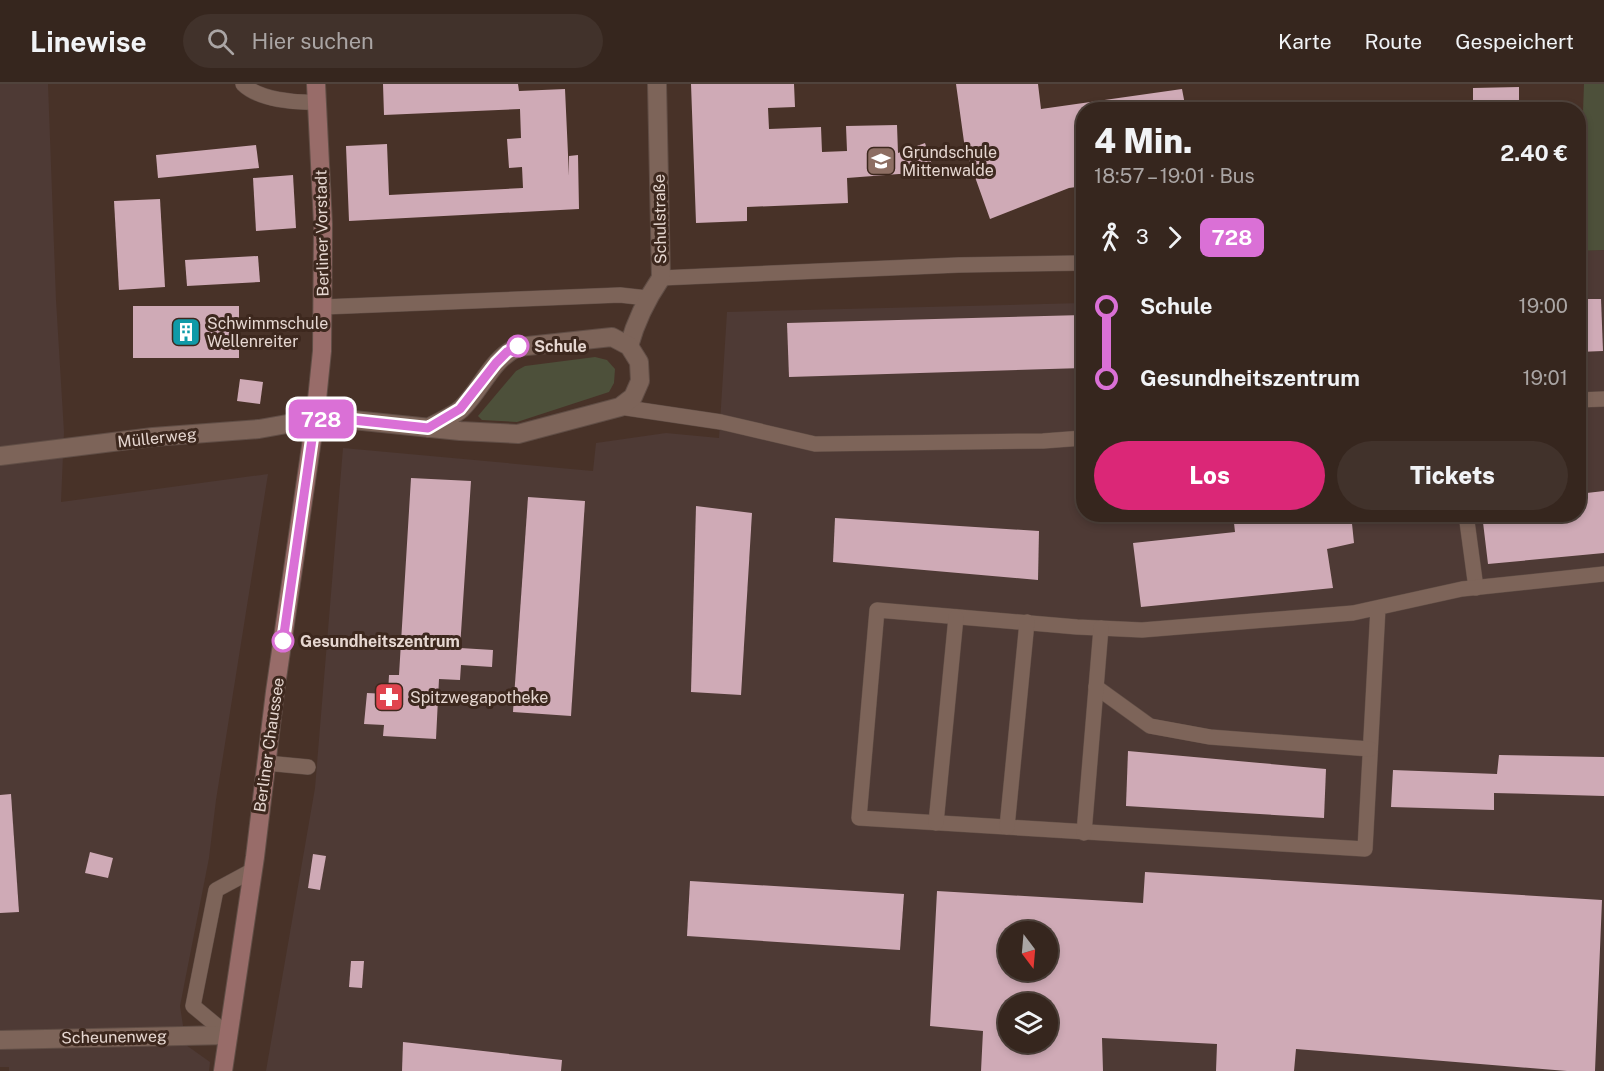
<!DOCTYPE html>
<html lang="de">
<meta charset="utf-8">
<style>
:root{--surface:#36261e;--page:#41322b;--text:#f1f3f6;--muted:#aaa5a4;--line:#50433c;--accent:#db2777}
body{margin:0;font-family:"Public Sans",sans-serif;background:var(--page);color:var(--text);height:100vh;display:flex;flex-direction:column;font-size:22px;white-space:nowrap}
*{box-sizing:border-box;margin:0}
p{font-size:20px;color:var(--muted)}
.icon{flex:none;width:33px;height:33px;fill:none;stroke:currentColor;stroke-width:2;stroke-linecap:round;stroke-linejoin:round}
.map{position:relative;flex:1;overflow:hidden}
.sheet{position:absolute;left:1076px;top:18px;width:510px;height:420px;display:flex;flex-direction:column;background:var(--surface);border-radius:24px;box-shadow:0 3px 9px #0003,0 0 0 2px var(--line)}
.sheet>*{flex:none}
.badge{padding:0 12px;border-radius:9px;font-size:21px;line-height:39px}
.needle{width:39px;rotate:164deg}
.tools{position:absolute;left:998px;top:837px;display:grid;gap:12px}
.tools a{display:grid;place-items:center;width:60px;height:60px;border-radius:50%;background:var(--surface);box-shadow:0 3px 9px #0003,0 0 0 2px var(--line);font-size:30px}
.map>.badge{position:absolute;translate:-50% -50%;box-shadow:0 0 0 3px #fff}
.legs{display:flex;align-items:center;gap:9px;height:66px;padding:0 18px;font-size:20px}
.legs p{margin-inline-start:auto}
.head{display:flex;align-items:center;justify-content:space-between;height:102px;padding:0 18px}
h1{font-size:33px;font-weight:800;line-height:45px}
.cta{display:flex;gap:12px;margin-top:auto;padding:12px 18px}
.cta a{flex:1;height:69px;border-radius:36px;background:var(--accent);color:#fff;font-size:24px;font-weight:800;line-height:69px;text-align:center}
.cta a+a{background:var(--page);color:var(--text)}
ul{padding:0 18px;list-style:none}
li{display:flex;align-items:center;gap:21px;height:72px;font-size:22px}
li i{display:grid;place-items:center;width:9px;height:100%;margin:0 8px;background:currentColor}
li i::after{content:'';width:15px;height:15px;margin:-8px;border:4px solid;border-radius:50%;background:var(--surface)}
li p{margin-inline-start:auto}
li:first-child i{background:linear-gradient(#0000 50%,currentColor 0)}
li:last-child i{background:linear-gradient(currentColor 50%,#0000 0)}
header{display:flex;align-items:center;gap:36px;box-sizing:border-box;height:84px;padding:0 30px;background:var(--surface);border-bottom:2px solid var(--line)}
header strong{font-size:28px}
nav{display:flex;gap:33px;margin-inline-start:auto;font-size:21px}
.search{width:420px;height:54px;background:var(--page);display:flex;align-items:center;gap:15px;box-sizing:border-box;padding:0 21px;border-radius:33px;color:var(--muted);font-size:22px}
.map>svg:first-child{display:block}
</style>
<header>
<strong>Linewise</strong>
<div class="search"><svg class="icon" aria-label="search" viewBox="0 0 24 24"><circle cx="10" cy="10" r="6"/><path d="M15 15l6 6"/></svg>Hier suchen</div>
<nav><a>Karte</a><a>Route</a><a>Gespeichert</a></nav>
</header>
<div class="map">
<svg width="1604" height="987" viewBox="0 0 1604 987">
<rect width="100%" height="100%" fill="#483228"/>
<g fill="#4e3a35" fill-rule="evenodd">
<polygon points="0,0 48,0 56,216 64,348 61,418 268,390 216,716 209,774 180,922 186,961 210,978 209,987 9,987 9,983 0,983"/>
<path d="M1604 166V987H266L315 704 343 364 593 387 596 359 666 349 719 354 727 228 1083 219V430H1578V167ZM1008 848H1047V886H1008ZM1008 920H1047V958H1008Z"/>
</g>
<g fill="#4d503a">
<polygon points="1584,0 1604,0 1604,166 1578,167"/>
<polygon points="595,273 607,276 615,285 614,299 609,308 517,338 482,336 478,332 516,287 525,282"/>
</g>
<g fill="#cfaab6" fill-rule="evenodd">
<polygon points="383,0 518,0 519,7 565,5 569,92 569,72 578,71 579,125 349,137 346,62 387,60 389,111 523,104 522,83 509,84 507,55 521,54 520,25 384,31"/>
<polygon points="691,0 794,0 795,23 768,24 769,45 821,43 822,68 847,67 846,42 897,41 898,69 925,59 933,84 909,92 908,90 899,90 847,94 848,119 747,123 747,137 696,139"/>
<polygon points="956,0 1038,0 1041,25 1182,5 1186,26 1083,26 1083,102 1069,104 990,135 965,65"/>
<polygon points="1519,3 1519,26 1473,26 1473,4"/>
<polygon points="256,61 259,84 158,94 156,71"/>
<polygon points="293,91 296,144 256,147 253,94"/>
<polygon points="160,115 165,203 119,206 114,117"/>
<polygon points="258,172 260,198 187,202 185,176"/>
<polygon points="1578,215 1601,215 1603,267 1578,268"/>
<rect x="133" y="222" width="106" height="52"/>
<polygon points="1083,231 1083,284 789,293 787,239"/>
<polygon points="240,295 263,298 260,320 237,317"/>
<polygon points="411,394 471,397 460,564 493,566 492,583 461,581 460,596 439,595 436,655 383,652 384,641 364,640 367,609 388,610 389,591 399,591"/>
<polygon points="1604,407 1604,469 1488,480 1482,430 1578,430 1578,410"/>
<polygon points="528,413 585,417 571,632 513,628"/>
<polygon points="696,422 752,429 741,611 691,608"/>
<polygon points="1233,430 1351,430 1354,459 1327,465 1333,504 1141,523 1133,459 1235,448"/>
<polygon points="835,434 1039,447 1038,496 833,478"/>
<polygon points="1128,667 1326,685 1324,734 1126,722"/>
<polygon points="1499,671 1604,673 1604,712 1494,709 1494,726 1391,723 1393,686 1497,690"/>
<polygon points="11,710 19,828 0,829 0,711"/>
<polygon points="90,768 113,774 108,794 85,789"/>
<polygon points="313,770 326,772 320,806 308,804"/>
<path d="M1145 788 1602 816 1595 987H1567L1296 965 1294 987H1216L1217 960 1102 954 1103 987H981L983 947 930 942 937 807 1143 819ZM1008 848H1047V886H1008ZM1008 920H1047V958H1008Z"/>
<polygon points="690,797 904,810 900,866 687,852"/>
<polygon points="351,877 364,877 362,904 349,903"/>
<polygon points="403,958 562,976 561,987 402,987"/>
</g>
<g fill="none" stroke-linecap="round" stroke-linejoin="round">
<g stroke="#614e46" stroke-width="16">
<g id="lane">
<path d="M243 0C259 16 296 19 317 18"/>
<polyline points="661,194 959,181 1083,179"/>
<polyline points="323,223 620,211 647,214"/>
<polyline points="1578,316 1604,315"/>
<polyline points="620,323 721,338 815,360 1043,357 1083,354"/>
<polyline points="1466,430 1476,504"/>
<polyline points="1378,524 1365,765 859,734 877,526 1077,543 1142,546 1353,529 1462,505 1604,490"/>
<polyline points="1096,603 1150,642 1210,653 1370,665"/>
<polyline points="266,679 308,683"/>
<polyline points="936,739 956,533"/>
<polyline points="1007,743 1027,538"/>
<polyline points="1084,749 1101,544"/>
<polyline points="228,951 193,922 216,806 253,786"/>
</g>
</g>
<g stroke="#614e46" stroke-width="20">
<g id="street">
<path d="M629 262C636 236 646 216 661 194L657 0"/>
<path d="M0 372 153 353 259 345 315 335 353 336 460 347 518 350 620 323 633 313 640 297 639 278 629 262 612 253 518 263C491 275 482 305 461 325 452 333 438 338 428 344"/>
<polyline points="0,956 228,951"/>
</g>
</g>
<g stroke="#614e46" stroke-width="20">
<polyline id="secondary" points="223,987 255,773 275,608 315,335 322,267 323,140 316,0"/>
</g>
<use href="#lane" stroke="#7d6459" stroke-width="15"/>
<use href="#street" stroke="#7d6459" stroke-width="18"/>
<use href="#secondary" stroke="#986c69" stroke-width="18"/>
</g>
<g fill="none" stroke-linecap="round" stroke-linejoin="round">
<g stroke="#fff" stroke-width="14">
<polyline id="line-1" points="283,557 315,334 353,336 428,344 460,325 496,279 507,268 518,262"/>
</g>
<use href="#line-1" stroke="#da70d6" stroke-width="9"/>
</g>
<defs>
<g id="school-square" transform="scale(1.5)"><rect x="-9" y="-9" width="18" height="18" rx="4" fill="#8d6e63" stroke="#3d281e"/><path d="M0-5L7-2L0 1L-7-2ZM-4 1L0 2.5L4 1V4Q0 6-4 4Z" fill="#fff"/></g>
<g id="building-square" transform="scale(1.5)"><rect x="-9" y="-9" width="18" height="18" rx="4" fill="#0f9aa8" stroke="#3d281e"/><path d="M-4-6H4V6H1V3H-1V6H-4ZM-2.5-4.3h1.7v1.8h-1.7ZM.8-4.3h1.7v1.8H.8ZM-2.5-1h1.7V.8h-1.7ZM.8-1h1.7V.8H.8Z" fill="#fff"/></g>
<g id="pharmacy-square" transform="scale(1.5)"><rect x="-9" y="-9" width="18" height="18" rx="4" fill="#e0444e" stroke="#3d281e"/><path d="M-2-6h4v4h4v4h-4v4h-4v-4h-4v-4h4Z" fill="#fff"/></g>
</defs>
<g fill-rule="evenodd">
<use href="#school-square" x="881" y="77"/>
<use href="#building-square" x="186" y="248"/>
<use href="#pharmacy-square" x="389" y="613"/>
</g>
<g fill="#fff" stroke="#da70d6" stroke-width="3">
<circle cx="518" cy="262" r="10"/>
<circle cx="283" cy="557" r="10"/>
</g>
<g text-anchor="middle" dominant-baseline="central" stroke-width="6" stroke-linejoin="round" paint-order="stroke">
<g font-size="16" fill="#e6d7d1" stroke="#3d281e" text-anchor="start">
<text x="902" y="68">Grundschule<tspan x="902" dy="18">Mittenwalde</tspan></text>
<text x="207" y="239">Schwimmschule<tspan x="207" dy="18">Wellenreiter</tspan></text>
<text x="410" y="613">Spitzwegapotheke</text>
</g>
<g font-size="16" fill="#e6d7d1" stroke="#3d281e">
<text transform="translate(660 135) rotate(-91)">Schulstraße</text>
<text transform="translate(322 149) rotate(-91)">Berliner Vorstadt</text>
<text transform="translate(157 354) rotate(-6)">Müllerweg</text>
<text transform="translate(269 661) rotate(-82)">Berliner Chaussee</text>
<text transform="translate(114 953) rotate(-1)">Scheunenweg</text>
</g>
<g font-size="16" font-weight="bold" fill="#e6d7d1" stroke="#3d281e" text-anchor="start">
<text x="534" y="262">Schule</text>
<text x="300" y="557">Gesundheitszentrum</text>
</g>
</g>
</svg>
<div class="tools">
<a><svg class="needle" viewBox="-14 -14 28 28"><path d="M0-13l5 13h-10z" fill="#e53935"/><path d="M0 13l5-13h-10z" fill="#aaa5a4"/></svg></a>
<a><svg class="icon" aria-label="layers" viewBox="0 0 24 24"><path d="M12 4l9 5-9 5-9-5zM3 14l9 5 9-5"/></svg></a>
</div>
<b class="badge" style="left:321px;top:335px;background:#da70d6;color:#fff">728</b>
<section class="sheet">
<div class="head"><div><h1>4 Min.</h1><p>18:57 – 19:01 · Bus</p></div><b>2.40 €</b></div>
<div class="legs"><svg class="icon" aria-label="walk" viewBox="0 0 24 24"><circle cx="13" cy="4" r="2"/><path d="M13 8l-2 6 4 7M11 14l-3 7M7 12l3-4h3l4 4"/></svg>3<svg class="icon" aria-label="forward" viewBox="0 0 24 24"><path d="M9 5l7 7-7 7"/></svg><b class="badge" style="background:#da70d6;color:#fff">728</b></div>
<ul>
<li><i style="color:#da70d6"></i><b>Schule</b><p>19:00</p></li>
<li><i style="color:#da70d6"></i><b>Gesundheitszentrum</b><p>19:01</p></li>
</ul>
<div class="cta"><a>Los</a><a>Tickets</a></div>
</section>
</div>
